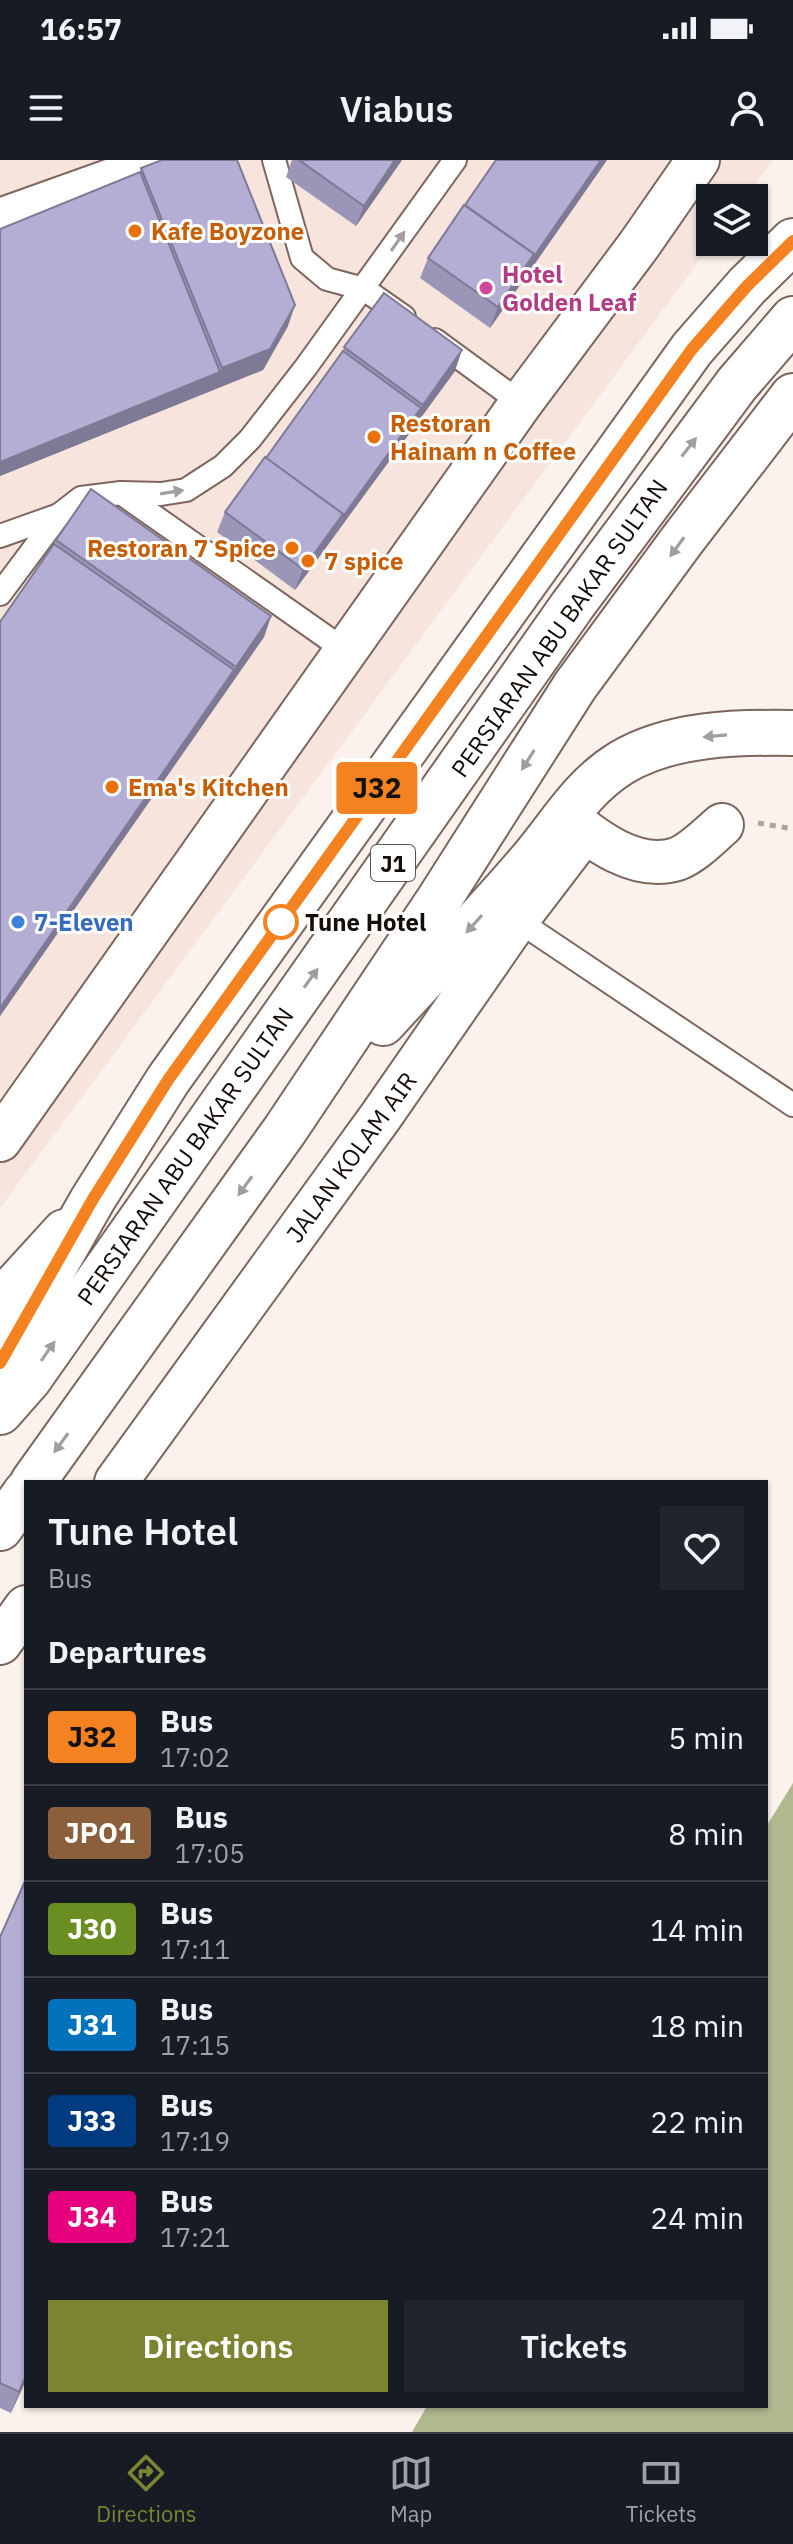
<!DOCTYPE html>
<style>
:root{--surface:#171b24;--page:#20242c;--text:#f1f3f6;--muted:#9ea1a6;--line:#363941;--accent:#7b8531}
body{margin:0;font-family:"IBM Plex Sans",sans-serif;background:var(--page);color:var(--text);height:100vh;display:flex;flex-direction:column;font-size:30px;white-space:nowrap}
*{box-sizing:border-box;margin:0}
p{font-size:26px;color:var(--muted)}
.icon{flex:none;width:44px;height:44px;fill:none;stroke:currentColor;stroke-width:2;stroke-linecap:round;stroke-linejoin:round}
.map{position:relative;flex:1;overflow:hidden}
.drawer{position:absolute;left:24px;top:1320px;width:744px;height:928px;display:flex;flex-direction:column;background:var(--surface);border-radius:0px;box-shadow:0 2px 6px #0004}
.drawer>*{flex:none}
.badge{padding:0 16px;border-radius:6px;font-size:28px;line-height:52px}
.tools{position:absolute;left:696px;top:24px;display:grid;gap:16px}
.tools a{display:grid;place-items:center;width:72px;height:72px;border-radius:0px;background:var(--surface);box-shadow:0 2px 6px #0004;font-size:40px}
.map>.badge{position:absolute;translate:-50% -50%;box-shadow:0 0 0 4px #fff}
h2{padding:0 24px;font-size:30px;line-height:72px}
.round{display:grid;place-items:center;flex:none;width:84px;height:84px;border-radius:0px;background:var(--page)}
.overview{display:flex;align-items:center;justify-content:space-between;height:136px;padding:0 24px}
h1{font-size:38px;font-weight:600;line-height:60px}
.action{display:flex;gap:16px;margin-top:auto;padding:16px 24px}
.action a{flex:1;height:92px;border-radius:0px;background:var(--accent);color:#fff;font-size:32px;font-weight:600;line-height:92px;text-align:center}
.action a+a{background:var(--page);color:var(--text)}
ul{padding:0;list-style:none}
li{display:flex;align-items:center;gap:24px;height:96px;padding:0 24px;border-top:2px solid var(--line)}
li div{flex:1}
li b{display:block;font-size:30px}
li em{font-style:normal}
li .badge{min-width:88px;font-weight:700;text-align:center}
.status{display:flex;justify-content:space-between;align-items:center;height:56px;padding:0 40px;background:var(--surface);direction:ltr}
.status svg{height:22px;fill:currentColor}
header{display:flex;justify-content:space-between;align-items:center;height:104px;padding:0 24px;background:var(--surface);font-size:36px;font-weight:600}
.tabs{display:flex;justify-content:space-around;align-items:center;height:112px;border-top:2px solid var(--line);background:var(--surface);font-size:22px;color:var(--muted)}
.tabs a{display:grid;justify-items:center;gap:4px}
.tabs .active{color:var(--accent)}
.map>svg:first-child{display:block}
</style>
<div class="status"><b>16:57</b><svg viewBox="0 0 49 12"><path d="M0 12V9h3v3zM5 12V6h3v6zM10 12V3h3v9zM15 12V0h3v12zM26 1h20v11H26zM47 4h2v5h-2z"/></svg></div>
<header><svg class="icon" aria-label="menu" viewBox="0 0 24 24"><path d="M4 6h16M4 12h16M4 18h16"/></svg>Viabus<svg class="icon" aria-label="person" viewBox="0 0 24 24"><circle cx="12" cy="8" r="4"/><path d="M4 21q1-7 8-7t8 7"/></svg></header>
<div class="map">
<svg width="793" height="2272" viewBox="0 0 793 2272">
<rect width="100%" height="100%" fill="#fbf1ed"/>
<polygon fill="#f7e4dc" points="0,0 773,0 745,38 710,38 710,82 713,82 0,1048"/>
<polygon fill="#b0b890" points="793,1623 793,2272 412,2272 427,2246 766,2246 766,1667"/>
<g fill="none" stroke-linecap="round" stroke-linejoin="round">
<g stroke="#7c665e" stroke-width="26">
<g id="service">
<polyline points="274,0 302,98 327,119 364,129 404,157"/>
<polyline points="435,180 521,243"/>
<polyline points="121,333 346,491"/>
<polyline points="0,376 59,355"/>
<polyline points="0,434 59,355 81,338 121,333 161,334 186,330 223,306 250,279 306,207 455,0"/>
<polyline points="517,760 793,945"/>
</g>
</g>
<g stroke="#7c665e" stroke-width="46">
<g id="minor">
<polyline points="0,60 168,0"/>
<path d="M565 656C595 680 636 712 677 699 693 693 709 676 722 665"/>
<polyline points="0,980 521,243 639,85 698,0"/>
<polyline points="0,1141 64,1071"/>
<polyline points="116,1322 381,956 517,760 585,671"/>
<polyline points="0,1483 26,1447"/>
</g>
</g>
<g stroke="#7c665e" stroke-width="48">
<g id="trunk">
<path d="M383 863C431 810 481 759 527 705 558 670 580 628 621 603 671 573 737 572 793 573"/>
<polyline points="0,1202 93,1039 168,920 692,189 747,126 793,81"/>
<polyline points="0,1252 29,1219 572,446 737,224 793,159"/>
<polyline points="33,1322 285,970 438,741 575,526 683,379 793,236"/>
<polyline points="0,1368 26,1332"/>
</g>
</g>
<polyline stroke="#ada4a0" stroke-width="5" stroke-dasharray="6 6" stroke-linecap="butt" points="758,663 793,669"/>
<use href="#service" stroke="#fff" stroke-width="22"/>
<use href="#minor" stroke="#fff" stroke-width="42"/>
<use href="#trunk" stroke="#fff" stroke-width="44"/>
</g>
<g fill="#9b96b7">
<polygon points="292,0 402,0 356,66 286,17"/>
<polygon points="496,0 607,0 490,168 420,118 428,98"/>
<polygon points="141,8 288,166 263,210 0,316 0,69 140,12"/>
<polygon points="344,187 455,211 295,430 217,372 225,352 266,298 343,191"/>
<polygon points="56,380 271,456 264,477 0,856 0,462"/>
<polygon points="26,1719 26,2220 11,2253 0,2248 0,1777"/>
</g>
<g fill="#7e7a95">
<polygon points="395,0 402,0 356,66 364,46"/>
<polygon points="601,0 607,0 490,168 498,147"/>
<polygon points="295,145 288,166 263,210 0,316 0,302 220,212 222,208"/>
<polygon points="462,190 455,211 335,375 342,358"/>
<polygon points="343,354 335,375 295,430 303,409"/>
<polygon points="271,456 264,477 0,856 0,848"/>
<polygon points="26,2216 26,2220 11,2253 19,2232"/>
</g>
<g fill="#b4aed5" stroke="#7e7a95" stroke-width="2">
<polygon points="162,0 237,0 295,145 270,189 222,208 141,8"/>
<polygon points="299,0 395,0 364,46"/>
<polygon points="496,0 601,0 533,98 534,94 465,45"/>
<polygon points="140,12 220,212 0,302 0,69"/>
<polygon points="464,45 534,94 498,147 428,98"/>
<polygon points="384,133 462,190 423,245 344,187"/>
<polygon points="343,191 421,248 342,358 343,354 266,298"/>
<polygon points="265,297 343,354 303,409 225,352"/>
<polygon points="91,329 271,456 236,507 56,380"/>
<polygon points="54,384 234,510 0,848 0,462"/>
<polygon points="26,1719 26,2216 19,2232 0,2223 0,1777"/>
</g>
<defs><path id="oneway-solid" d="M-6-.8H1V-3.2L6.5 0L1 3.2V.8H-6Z" transform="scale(2)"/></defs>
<g fill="#a19e9d">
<use href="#oneway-solid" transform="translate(398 81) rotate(-55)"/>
<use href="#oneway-solid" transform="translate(689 287) rotate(-52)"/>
<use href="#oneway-solid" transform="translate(172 332) rotate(-9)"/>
<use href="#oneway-solid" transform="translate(677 387) rotate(126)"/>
<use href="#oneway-solid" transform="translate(715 576) rotate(175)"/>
<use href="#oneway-solid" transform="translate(528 600) rotate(122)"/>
<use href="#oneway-solid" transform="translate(474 764) rotate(132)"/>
<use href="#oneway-solid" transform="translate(311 818) rotate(-54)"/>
<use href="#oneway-solid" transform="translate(245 1026) rotate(126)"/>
<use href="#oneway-solid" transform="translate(48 1191) rotate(-55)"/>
<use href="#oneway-solid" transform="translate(61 1283) rotate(126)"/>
</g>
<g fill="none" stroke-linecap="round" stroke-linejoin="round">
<g stroke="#fff" stroke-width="18">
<polyline id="line" points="0,1203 93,1039 168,920 692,189 747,126 793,81"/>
</g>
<use href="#line" stroke="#f58220" stroke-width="12"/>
</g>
<g fill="#e8710a" stroke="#fff" stroke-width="3">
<circle cx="135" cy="71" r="8"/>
<circle cx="374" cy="277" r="8"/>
<circle cx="292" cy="388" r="8"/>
<circle cx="308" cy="401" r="8"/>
<circle cx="112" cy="627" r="8"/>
</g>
<circle fill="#d1479c" stroke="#fff" stroke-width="3" cx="486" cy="128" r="8"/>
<circle fill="#3f7fe0" stroke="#fff" stroke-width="3" cx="18" cy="762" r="8"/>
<circle fill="#fff" stroke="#f58220" stroke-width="4" cx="281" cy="762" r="16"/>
<g text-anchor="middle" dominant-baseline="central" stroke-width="6" stroke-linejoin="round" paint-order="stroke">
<rect fill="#fff" stroke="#5b5654" stroke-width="2" x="371" y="685" width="44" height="36" rx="6"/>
<g font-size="22" font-weight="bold" fill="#150d0a">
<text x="393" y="703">J1</text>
</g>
<g font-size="24" font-weight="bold" fill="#c56008" stroke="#fff" text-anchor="start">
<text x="151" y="71">Kafe Boyzone</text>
<text x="390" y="263">Restoran<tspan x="390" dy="28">Hainam n Coffee</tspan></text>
<text x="276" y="388" text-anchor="end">Restoran 7 Spice</text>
<text x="324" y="401">7 spice</text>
<text x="128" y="627">Ema's Kitchen</text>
</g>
<g font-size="24" font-weight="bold" fill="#b23c85" stroke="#fff" text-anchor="start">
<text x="502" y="114">Hotel<tspan x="502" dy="28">Golden Leaf</tspan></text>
</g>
<g font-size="24" fill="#150d0a" stroke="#fff">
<text transform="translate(559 468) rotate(-55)">PERSIARAN ABU BAKAR SULTAN</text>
<text transform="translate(185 996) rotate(-55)">PERSIARAN ABU BAKAR SULTAN</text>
<text transform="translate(351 997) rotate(-54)">JALAN KOLAM AIR</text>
</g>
<g font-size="24" font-weight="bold" fill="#366cbe" stroke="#fff" text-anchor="start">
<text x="34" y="762">7-Eleven</text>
</g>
<g font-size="24" font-weight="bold" fill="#150d0a" stroke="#fff" text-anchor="start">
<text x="305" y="762">Tune Hotel</text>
</g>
</g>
</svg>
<div class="tools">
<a><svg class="icon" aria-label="layers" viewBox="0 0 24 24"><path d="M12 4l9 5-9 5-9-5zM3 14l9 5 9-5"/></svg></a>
</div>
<b class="badge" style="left:377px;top:628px;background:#f58220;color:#111">J32</b>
<section class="drawer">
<div class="overview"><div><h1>Tune Hotel</h1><p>Bus</p></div><a class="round"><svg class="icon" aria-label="heart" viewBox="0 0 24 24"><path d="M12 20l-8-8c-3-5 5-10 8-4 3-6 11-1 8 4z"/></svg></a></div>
<h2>Departures</h2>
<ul>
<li><span class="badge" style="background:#f58220;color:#111">J32</span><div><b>Bus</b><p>17:02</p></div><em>5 min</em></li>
<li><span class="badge" style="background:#8b5e3c;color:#fff">JPO1</span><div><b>Bus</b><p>17:05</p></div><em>8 min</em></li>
<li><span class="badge" style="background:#6b8e23;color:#fff">J30</span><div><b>Bus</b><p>17:11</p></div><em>14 min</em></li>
<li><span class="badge" style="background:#0072bc;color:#fff">J31</span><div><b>Bus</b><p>17:15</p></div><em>18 min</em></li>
<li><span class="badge" style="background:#003b80;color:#fff">J33</span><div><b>Bus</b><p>17:19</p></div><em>22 min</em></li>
<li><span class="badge" style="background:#e6007e;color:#fff">J34</span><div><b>Bus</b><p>17:21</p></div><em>24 min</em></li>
</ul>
<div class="action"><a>Directions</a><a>Tickets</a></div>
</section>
</div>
<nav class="tabs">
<a class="active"><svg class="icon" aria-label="directions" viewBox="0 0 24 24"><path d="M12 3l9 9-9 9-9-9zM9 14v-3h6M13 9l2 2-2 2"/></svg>Directions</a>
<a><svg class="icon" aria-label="map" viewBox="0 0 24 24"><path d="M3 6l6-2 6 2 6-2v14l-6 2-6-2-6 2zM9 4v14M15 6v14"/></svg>Map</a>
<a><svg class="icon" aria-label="tickets" viewBox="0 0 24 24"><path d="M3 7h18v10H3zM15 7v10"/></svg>Tickets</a>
</nav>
